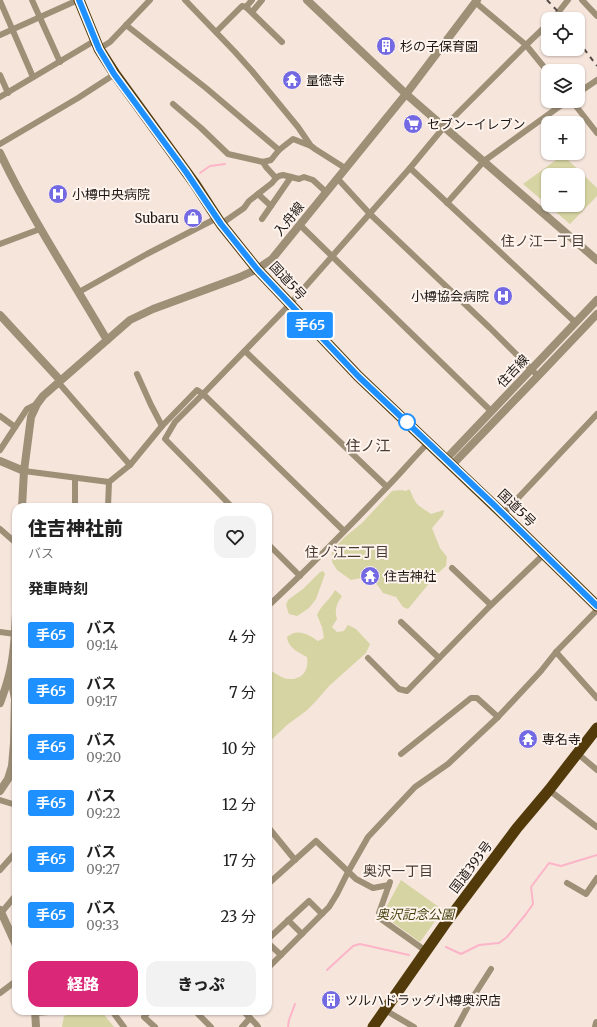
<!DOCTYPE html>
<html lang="ja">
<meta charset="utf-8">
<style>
:root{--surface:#fff;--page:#f2f2f2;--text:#222;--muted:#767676;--accent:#db2777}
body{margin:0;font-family:Merriweather,"Noto Sans JP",serif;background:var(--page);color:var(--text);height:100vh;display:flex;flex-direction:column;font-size:15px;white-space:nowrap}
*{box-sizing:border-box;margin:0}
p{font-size:13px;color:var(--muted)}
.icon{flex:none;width:22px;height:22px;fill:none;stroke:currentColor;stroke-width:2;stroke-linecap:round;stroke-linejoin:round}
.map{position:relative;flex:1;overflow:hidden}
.sheet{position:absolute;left:12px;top:503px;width:260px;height:512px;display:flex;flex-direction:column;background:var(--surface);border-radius:12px;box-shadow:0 1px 3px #0004}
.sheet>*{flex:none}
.badge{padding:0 8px;border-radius:3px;font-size:14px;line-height:26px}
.fabs{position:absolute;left:541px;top:12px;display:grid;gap:8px}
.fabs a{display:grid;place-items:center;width:44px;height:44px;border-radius:8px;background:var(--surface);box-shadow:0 1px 3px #0004;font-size:20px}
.map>.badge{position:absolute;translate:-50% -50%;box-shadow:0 0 0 2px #fff}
h2{padding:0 16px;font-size:15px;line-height:36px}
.round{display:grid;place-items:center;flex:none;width:42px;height:42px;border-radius:12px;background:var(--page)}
.overview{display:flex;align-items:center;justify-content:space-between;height:68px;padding:0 16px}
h1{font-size:19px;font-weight:800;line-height:30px}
.action{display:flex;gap:8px;margin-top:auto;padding:8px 16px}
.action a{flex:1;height:46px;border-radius:12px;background:var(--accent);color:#fff;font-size:16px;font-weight:800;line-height:46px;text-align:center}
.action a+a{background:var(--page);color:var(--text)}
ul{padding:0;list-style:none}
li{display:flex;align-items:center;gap:12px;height:56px;padding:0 16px}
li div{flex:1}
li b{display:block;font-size:15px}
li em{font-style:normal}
li .badge{min-width:44px;font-weight:700;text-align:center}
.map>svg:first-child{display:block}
</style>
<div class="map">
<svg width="597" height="1027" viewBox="0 0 597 1027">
<rect width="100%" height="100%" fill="#f6e5db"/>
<g fill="#d6d4a3" fill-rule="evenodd">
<path d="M563 155 597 188V196L570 224 523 184ZM548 175H578V205H548Z"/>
<path d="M409 489C412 493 412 497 415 501 418 507 426 510 431 514L444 510 443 515 432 528 440 548 447 557 446 566 436 575 408 609 403 607 396 597 383 593C374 578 367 576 351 580L337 570 332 562V550L346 536 362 523 392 491 401 490 406 491Z"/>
<polygon points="323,571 325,574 316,599 309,608 297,616 289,614 286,605 288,600 303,589 320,572"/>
<path d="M335 590 342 596C337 603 334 610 337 619L332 627 337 632 344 631 348 625 356 629 370 644 366 653 329 686 316 701 306 711 287 725 268 743V669C274 672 281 678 288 679 303 680 309 670 307 657 298 652 288 648 287 637 297 628 308 634 318 641L324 638 322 627 317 615C321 605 330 600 335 590Z"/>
<polygon points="401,880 443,910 420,942 385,917 384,911"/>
<polygon points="78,1011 101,1011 114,1027 62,1027 64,1016"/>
</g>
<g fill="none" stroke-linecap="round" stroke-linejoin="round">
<g stroke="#fcb4c8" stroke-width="2">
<polyline points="200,173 210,166 225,164"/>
<polyline points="446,947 461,954 479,945 499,943 507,937 526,914 533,904 531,887 549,863 561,866 597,855"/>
<polyline points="327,970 353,946 360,944 409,955"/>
<polyline points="288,1027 289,1020 295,1004"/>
</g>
<g stroke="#9e8f77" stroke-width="6">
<polyline points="32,0 60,62"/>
<polyline points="185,0 235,52 252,71 298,127 311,146 315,149 345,168"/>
<polyline points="582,0 597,16"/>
<polyline points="0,1 33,77"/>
<polyline points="475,2 526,45 548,72"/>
<polyline points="246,7 252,0"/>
<polyline points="252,12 262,0"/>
<polyline points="553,19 568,0"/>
<polyline points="126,25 206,88 279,150 293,139 311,146"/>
<polyline points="216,32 242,6 246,7 282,42"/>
<polyline points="0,35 78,0"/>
<polyline points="99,49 110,42 150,0"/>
<polyline points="0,75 8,93"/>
<polyline points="578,93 597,80"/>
<polyline points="0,97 96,40"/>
<polyline points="572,101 597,133"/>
<polyline points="173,104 201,128 228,154 263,162 271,160 279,150"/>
<polyline points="0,144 78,98 115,74"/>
<polyline points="263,162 266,167 276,178"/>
<polyline points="410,168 576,323"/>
<polyline points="337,178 370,214 490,328 538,376"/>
<polyline points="258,194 271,206"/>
<polyline points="447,203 484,161 567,101"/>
<polyline points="262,219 291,177"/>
<polyline points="221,224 244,208 249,201 272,183 276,178 279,176 283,175 299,179 304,177 313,180 326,192"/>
<polyline points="300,225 491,411"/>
<polyline points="0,244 40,229"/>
<polyline points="79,292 147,254 217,218"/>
<polyline points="245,351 387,487"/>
<polyline points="137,374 151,405 162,426"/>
<polyline points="58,382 130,465"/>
<polyline points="0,416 15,427"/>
<polyline points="0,450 27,409 37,404"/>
<polyline points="24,471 109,482 130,465 162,426 197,390 203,394 290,304 410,168 444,127 526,45 548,24"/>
<polyline points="75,507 75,478"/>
<polyline points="108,507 109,482"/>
<polyline points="232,507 165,439 175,422 203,394 344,531"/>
<polyline points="503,514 597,414"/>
<polyline points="0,529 16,543"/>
<polyline points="268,544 300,576"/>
<polyline points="452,568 491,605"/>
<path d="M268 606C309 568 348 528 387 487 401 473 414 457 428 443"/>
<polyline points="401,622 439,658"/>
<polyline points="0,632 15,634"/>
<polyline points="556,652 597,698"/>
<polyline points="368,658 399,689 407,691 491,605 538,560 544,554"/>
<polyline points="577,753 597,770"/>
<polyline points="401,754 471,698 477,698 498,717"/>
<polyline points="549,790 597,827"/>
<polyline points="0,800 16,805"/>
<polyline points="268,827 295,860"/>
<polyline points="0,870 16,852"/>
<polyline points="390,882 379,913 381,919 426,951"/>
<polyline points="567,883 586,894 597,878"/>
<polyline points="268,884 316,841 356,879 373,888 389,885"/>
<polyline points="1,913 16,895"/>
<polyline points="288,920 302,934"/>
<polyline points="268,939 309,901 322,914"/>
<polyline points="268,943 281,955"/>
<polyline points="268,968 329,907 337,894 348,872 368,837 415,787 448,764 498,717 541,671 556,652 597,610"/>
<polyline points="0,993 16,981"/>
<polyline points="385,1010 414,1027"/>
<polyline points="112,1011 124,1027"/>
<polyline points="149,1011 144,1017 155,1027"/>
<polyline points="195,1011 211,1027"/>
<polyline points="243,1011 256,1024 258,1027"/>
<polyline points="35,1013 62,1011"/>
<polyline points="242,1027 250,1018"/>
<polyline points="457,1027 473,997 491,969"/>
</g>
<g stroke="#9e8f77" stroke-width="8">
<polyline points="307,0 406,94 597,260"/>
<path d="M0 153C31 218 71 278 107 340"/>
<polyline points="0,315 60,380"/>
<polyline points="446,459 597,300"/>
<polyline points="0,461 24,471"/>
<polyline points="452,465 538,376 597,314"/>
<polyline points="22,507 24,471 31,417 37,404 43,396 130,320 153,309 240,277 257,269 272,259 406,94 477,0"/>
<path d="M0 703C3 695 6 687 8 679 14 658 15 635 16 613"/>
<polyline points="0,791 8,779 12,766 14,743 15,699 13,688 8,680"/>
<polyline points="0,910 16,945"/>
<polyline points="35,1011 36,1027"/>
<polyline points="596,1027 597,1023"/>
</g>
<g stroke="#523a0a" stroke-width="11">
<polyline points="79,0 99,49 115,74 195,184 221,224 257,269 358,376 503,514 597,606"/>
<polyline points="373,1027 445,924 517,828 549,790 597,728"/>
</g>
<g stroke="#534a45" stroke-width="2" stroke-dasharray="5 5" stroke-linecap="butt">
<polyline points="547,0 565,19"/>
<polyline points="578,41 597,66"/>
</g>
</g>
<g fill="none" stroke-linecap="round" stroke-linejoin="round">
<g stroke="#fff" stroke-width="9">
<polyline id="line" points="79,0 99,49 114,74 186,172 221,224 257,269 358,376 493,504 597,606"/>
</g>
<use href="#line" stroke="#1e90ff" stroke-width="6"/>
</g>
<defs>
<g id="building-disc" transform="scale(1)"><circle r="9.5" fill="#7269e3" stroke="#fef4ed"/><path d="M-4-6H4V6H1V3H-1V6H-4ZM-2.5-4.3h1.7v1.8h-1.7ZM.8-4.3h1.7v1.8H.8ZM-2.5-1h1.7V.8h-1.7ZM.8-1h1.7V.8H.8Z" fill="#fff"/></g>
<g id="temple-disc" transform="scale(1)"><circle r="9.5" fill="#7269e3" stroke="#fef4ed"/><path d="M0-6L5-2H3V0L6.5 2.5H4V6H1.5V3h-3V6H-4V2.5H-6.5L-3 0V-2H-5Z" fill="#fff"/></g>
<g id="supermarket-disc" transform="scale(1)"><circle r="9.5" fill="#7269e3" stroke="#fef4ed"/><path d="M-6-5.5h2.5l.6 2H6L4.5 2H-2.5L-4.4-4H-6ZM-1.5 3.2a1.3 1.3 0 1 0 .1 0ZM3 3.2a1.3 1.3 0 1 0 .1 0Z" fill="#fff"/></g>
<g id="hospital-disc" transform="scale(1)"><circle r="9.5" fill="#7269e3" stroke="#fef4ed"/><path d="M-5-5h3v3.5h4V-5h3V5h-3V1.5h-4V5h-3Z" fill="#fff"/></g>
<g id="shop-disc" transform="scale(1)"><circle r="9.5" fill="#7269e3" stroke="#fef4ed"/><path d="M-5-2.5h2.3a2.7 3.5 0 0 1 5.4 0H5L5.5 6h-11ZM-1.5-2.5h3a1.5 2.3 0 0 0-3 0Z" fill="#fff"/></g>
</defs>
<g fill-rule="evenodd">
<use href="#building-disc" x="386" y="46"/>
<use href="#temple-disc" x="292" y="80"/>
<use href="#supermarket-disc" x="413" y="124"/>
<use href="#hospital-disc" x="58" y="194"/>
<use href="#shop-disc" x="193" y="218"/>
<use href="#hospital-disc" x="503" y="296"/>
<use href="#temple-disc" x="370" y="576"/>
<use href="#temple-disc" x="528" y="739"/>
<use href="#building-disc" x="331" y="1000"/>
</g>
<circle fill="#fff" stroke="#1e90ff" stroke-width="2" cx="407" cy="422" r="8"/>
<g text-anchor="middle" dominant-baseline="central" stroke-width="4" stroke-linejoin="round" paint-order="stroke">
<g font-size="13" fill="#1d1714" stroke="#fef4ed" text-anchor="start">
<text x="400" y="46">杉の子保育園</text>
<text x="306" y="80">量徳寺</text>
<text x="427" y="124">セブン-イレブン</text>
<text x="72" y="194">小樽中央病院</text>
<text x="179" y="218" text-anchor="end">Subaru</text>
<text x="489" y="296" text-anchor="end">小樽協会病院</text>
<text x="384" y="576">住吉神社</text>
<text x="542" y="739">専名寺</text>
<text x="345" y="1000">ツルハドラッグ小樽奥沢店</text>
</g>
<g font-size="13" fill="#1d1714" stroke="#fef4ed">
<text transform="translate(289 219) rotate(-51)">入舟線</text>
<text transform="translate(288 281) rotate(47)">国道5号</text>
<text transform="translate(513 371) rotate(-47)">住吉線</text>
<text transform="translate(517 508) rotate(44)">国道5号</text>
<text transform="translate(471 867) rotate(-53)">国道393号</text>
</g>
<g font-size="13" font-style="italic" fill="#433f0a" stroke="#fef4ed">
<text x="415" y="914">奥沢記念公園</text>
</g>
<g font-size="14" fill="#483b33" stroke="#fef4ed">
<text x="543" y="241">住ノ江一丁目</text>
<text x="347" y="552">住ノ江二丁目</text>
<text x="398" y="871">奥沢一丁目</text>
</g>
<g font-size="15" fill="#483b33" stroke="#fef4ed">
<text x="368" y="445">住ノ江</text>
</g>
</g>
</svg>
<div class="fabs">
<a><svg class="icon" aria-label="locate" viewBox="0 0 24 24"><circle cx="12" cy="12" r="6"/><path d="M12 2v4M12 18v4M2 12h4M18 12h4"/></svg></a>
<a><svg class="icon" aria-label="layers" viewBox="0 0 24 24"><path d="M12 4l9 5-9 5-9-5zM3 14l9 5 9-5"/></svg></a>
<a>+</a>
<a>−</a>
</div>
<b class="badge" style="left:310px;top:325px;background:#1e90ff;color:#fff">手65</b>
<section class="sheet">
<div class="overview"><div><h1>住吉神社前</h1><p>バス</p></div><a class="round"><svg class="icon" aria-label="heart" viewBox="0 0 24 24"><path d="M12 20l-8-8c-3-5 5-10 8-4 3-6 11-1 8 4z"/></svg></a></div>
<h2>発車時刻</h2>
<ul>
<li><span class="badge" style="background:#1e90ff;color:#fff">手65</span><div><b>バス</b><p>09:14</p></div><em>4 分</em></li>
<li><span class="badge" style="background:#1e90ff;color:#fff">手65</span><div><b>バス</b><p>09:17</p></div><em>7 分</em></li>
<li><span class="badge" style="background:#1e90ff;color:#fff">手65</span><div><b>バス</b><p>09:20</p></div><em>10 分</em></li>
<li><span class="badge" style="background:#1e90ff;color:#fff">手65</span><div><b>バス</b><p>09:22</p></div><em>12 分</em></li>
<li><span class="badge" style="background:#1e90ff;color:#fff">手65</span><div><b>バス</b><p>09:27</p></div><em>17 分</em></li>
<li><span class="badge" style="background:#1e90ff;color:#fff">手65</span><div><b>バス</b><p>09:33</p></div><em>23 分</em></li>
</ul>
<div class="action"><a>経路</a><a>きっぷ</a></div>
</section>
</div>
